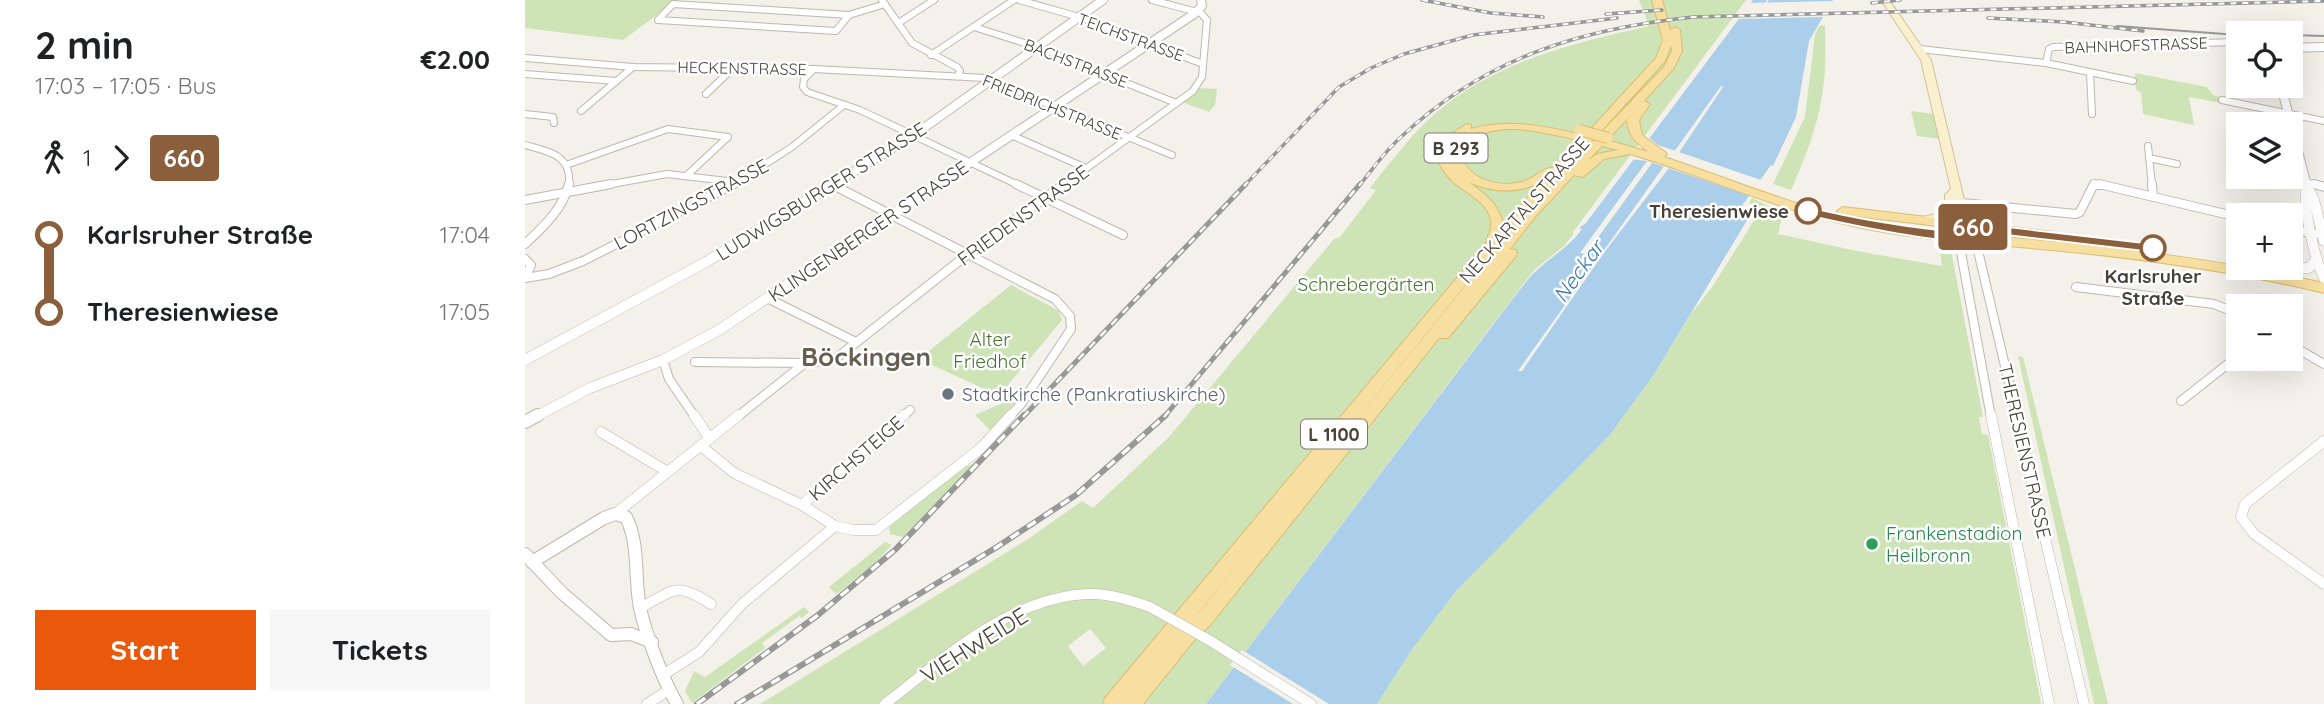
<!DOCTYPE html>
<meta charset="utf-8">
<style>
:root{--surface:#fff;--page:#f6f6f6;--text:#202124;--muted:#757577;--accent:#ea580c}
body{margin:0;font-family:Quicksand,sans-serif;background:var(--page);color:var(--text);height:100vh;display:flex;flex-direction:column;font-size:26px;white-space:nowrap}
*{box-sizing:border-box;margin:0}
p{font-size:23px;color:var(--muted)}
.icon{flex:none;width:38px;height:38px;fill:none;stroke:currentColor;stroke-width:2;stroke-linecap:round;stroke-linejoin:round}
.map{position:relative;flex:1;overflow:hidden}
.sheet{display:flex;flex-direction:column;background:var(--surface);width:525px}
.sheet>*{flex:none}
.badge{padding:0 14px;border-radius:5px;font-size:24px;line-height:46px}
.fabs{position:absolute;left:1701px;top:21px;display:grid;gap:14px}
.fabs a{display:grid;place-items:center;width:77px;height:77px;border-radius:0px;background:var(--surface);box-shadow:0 7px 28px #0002;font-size:35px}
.map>.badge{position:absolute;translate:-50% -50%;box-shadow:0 0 0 4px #fff}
.legs{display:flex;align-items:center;gap:10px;height:77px;padding:0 35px;font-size:23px}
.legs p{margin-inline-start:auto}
.headline{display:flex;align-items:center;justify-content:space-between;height:119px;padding:0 35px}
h1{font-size:38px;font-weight:700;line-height:52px}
.cta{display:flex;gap:14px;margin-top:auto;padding:14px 35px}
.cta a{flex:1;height:80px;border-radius:0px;background:var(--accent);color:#fff;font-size:28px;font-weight:700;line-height:80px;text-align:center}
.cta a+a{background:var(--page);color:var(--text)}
ul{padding:0 35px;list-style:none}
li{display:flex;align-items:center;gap:24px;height:77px;font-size:26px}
li i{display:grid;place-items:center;width:10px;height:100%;margin:0 9px;background:currentColor}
li i::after{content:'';width:18px;height:18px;margin:-9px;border:5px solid;border-radius:50%;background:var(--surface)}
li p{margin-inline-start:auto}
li:first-child i{background:linear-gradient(#0000 50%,currentColor 0)}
li:last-child i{background:linear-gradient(currentColor 50%,#0000 0)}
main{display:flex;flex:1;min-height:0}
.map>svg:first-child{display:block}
</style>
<main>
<section class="sheet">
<div class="headline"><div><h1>2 min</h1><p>17:03 – 17:05 · Bus</p></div><b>€2.00</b></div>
<div class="legs"><svg class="icon" aria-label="walk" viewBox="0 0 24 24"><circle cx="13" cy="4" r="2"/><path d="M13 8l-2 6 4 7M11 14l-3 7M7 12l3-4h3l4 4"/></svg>1<svg class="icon" aria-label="forward" viewBox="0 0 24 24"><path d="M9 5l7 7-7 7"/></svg><b class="badge" style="background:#8b5e3c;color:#fff">660</b></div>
<ul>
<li><i style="color:#8b5e3c"></i><b>Karlsruher Straße</b><p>17:04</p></li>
<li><i style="color:#8b5e3c"></i><b>Theresienwiese</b><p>17:05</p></li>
</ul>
<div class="cta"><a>Start</a><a>Tickets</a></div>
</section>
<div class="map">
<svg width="1799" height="704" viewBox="0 0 1799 704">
<rect width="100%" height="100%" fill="#f3f1ea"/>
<g fill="#cee4b6" fill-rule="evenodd">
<polygon points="0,0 152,0 98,40 0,28"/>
<path d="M1114 0H1221L1048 232V235L1039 246 1009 270 681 704H235L503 539 557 501 568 508 644 437 809 239 815 237 851 190 845 188C864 164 882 140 904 119 965 62 1046 44 1124 26ZM565 629 581 648 558 666 543 646Z"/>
<path d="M1295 25 1300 26C1303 94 1293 129 1266 190L1248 184 1280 117 1290 34Z"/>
<polygon points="1610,73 1682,87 1688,95 1695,97 1696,103 1664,97 1669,125 1618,114 1616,93 1611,90"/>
<polygon points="675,88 692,89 690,105 684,112 657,102"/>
<polygon points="1386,111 1410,114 1416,139 1392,136"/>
<polygon points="1227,198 1258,213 1253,234 1337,252 1417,266 1414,243 1425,245 1458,417 1454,417 1457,434 1463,435 1516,704 852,704 886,651 931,591 1085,435 1130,373 1166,314 1187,287 1232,216 1230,205 1224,203"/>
<polygon points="486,285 534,311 537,320 479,390 464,391 394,359"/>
<polygon points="1493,356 1498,357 1583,704 1569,704"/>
<polygon points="485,400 490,402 465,430 450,415"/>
<polygon points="449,464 378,537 365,534 364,526 439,467"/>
<polygon points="360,542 367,545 346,567 311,594 304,587"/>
<polygon points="279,607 284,612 277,618 274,616 237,643 240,648 167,703 160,691 169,671 180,677"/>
</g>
<path fill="#abcfeb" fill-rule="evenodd" d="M1228 0H1242L1232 15 1244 0H1308L1284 41 1271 117 1248 166 1246 165 1216 207 1224 212 1221 215 1224 217 1130 373 1085 435 931 591 886 651 852 704H681L993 292C999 285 1004 277 1011 271 1027 256 1044 247 1057 229L1054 228 1061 223ZM1196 86 1198 87 1141 172 1078 254 997 371H993ZM1122 161 1127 163 1069 243 1060 254 1055 253Z"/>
<g fill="#f3f1ea">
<polygon points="1311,1 1300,17 1210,19 1222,3"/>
<polygon points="1122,136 1133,145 1239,181 1226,196 1122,161 1105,159"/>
<polygon points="717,650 804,704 768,704 705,665"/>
</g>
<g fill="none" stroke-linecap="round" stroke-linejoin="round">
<g stroke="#beb8ad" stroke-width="8">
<g id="minor-far2">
<polyline points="357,0 387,43 432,67 435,71 433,76"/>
<polyline points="494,0 554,17 678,64"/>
<polyline points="627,0 672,12"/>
<polygon points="148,4 324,15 311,31 133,20"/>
<polyline points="324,15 360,4"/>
<polyline points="375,22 409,0"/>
<polyline points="449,27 512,47 651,103"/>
<polyline points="1395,49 1521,63 1608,81"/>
<polyline points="406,55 489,0"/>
<polyline points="0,58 108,67 289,69 460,78 647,155"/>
<polyline points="1521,63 1524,49 1528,47 1713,42"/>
<polyline points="289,69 279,79 278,87 282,92 335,110 495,186"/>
<polyline points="1565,73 1567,114"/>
<polyline points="0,74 91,81"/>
<polyline points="181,94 208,68"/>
<polyline points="1697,100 1799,121"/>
<polyline points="56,111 108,67"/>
<polyline points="0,114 28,117 29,123"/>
<polyline points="486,135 561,168"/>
<path d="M0 145C25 152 47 155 44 186"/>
<polyline points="1623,146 1627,186"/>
<polyline points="1624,158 1652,164"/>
<polyline points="41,165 143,129 203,137 161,176"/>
<polyline points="1780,182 1795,186"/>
<polyline points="76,186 142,174 211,182"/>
<polyline points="206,186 267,147 319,105"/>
<polyline points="537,186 668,91 677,77 682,20 674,11"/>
<polyline points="1568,186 1582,186"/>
</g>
</g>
<g stroke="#beb8ad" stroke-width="10">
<g id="minor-far1">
<polyline points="491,184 598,235"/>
<polyline points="1574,184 1713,217"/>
<polyline points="1627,184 1628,197"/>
<polyline points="1789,184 1799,187"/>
<polyline points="308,185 530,299 545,316 546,329 496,404 484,417"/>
<polyline points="0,200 86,184"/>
<polyline points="1437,203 1551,214 1555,212 1569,184"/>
<polyline points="1766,229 1790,234"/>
<polyline points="1433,236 1466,417"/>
<polyline points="1450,238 1492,417"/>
<path d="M0 244C18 227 38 209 44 184"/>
<polyline points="0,259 6,265 0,278"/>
<polyline points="0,278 24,274 58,261 209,184"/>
<polyline points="1551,287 1689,304 1713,314"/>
<polyline points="242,298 331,342"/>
<polyline points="1766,345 1799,364"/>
<polyline points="138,360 144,379 170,417"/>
<polyline points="170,362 279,363"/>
<polyline points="1656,401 1713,356"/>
<polyline points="212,417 280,363 309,360 443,254 539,184"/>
<polyline points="377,417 385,410"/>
</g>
</g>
<g stroke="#beb8ad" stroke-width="11">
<g id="minor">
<polyline points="169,415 185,439"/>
<polyline points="1466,415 1524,704"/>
<polyline points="1491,415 1559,704"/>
<polyline points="76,432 143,472"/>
<polyline points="1799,441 1720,504 1716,517 1729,534 1799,584"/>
<polyline points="176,446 209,473 277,505 310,526 328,530 351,530 456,448 486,415"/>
<polyline points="277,505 379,415"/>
<polyline points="90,514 214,415"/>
<path d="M115 608C150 590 150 581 186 604"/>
<polyline points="684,640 786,704"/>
<polyline points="138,675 174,652 217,604 310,526"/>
<polyline points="122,704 144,690"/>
<path d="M360 704C418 659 484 598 562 594 583 593 605 600 625 607"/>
</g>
</g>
<g stroke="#beb8ad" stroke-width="10">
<g id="tertiary-far2">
<polyline points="1766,48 1799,47"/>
<polyline points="1756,86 1782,186"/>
<polyline points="305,186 389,135 578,0"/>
<polyline points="410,186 669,14 677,6 676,0"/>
</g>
</g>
<g stroke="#beb8ad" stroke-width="11">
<g id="tertiary-far1">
<polyline points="1781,184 1789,200 1799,241"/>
<path d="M1781 185C1778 207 1789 258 1799 278"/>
<polyline points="1758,268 1784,268 1790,261"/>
<polyline points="0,360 181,262 308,184"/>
<polyline points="10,417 65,388 138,360 194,330 413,184"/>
</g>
</g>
<g stroke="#beb8ad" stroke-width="14">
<g id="tertiary">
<polyline points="0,422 13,415"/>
<polyline points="0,554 37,593 86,635 106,634 127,642"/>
<path d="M7 562 79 518 90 514 101 517C115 545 109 578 115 608 121 635 138 680 152 704"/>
</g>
</g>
<g stroke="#cfc39d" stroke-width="2">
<polygon id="secondary" points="1356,0 1364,0 1406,60 1439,200 1455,238 1454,241 1446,241 1436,219 1438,236 1433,240 1428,236 1425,215 1423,218 1397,224 1392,220 1393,218 1416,213 1420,208 1420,195 1426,189 1396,60"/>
</g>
<g stroke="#dabd71" stroke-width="2">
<g id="primary">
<path d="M1127 0H1137L1145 30 1150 27 1155 30 1157 51 1149 68 1119 101 1125 104 1114 120 1117 135 1140 152 1142 154 1139 157C1206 179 1270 207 1340 221 1403 232 1466 235 1530 242 1622 251 1710 263 1799 283V293C1709 271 1619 259 1527 250 1464 244 1400 241 1337 228 1257 212 1183 177 1105 154L1079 159 1058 177 1049 175 1010 217 985 249 991 250 992 253 991 256 923 338H914L686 624 666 644 618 704H578L580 698 962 242C962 237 965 232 966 226 968 204 940 193 927 181 920 174 915 166 911 157L918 139 942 124 946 125V129C982 119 1017 125 1053 134V138L1049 139C1013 132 959 115 935 153 942 180 975 189 1000 181 1011 177 1019 166 1030 168L1131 58 1138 40ZM1146 45 1147 51 1139 67 1048 162 1140 61ZM1108 113 1102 120C1103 136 1112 144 1124 152L1082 140ZM1077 146 1093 150 1072 154 1062 161ZM1018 181 978 225C975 204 959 194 944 182 968 193 994 194 1018 181ZM978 240 674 612 672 615 965 255Z"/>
<polygon points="1318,207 1527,232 1533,236 1527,240 1314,214 1312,211"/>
</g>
</g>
<use href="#minor-far2" stroke="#fff" stroke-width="6"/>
<use href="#minor-far1" stroke="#fff" stroke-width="8"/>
<use href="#minor" stroke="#fff" stroke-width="10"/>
<use href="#tertiary-far2" stroke="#fff" stroke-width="8"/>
<use href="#tertiary-far1" stroke="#fff" stroke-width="10"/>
<use href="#tertiary" stroke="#fff" stroke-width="12"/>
<use href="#secondary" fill="#faf0cd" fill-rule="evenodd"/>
<use href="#primary" fill="#f6dfa0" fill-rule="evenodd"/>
<g stroke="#989898" stroke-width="2">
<polyline points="1592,26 1713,35"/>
<polyline points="1766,35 1799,36"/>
</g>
<g stroke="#989898" stroke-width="3.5">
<g id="rail-far2">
<polyline points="897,0 966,13 1018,17"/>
<polyline points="1347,3 1375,0"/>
<polyline points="1081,14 1137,10"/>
<polyline points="1463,18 1539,22 1618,31"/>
<polyline points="719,186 814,87 846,68 879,54 948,35 1092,18"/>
<path d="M834 186C847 170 860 151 876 137 960 58 1055 29 1168 17L1799 1"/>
</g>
</g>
<g stroke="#989898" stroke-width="5">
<g id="rail-far1">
<polyline points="498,417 721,184"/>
<polyline points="639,417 835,184"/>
</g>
</g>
<g stroke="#989898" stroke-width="6">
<g id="rail">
<polyline points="172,704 293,615 371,549 499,415"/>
<polyline points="212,704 472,547 551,495 641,415"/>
</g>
</g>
<use href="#rail-far2" stroke="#fff" stroke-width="2" stroke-dasharray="6" stroke-linecap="butt"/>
<use href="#rail-far1" stroke="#fff" stroke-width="2.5" stroke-dasharray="8" stroke-linecap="butt"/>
<use href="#rail" stroke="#fff" stroke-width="3.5" stroke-dasharray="10" stroke-linecap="butt"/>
<g stroke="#beb8ad" stroke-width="11" stroke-linecap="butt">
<polyline id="minor-bridge" points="625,607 684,640"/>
</g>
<g stroke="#dabd71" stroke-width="12" stroke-linecap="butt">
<polyline id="primary-bridge" points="1054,130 1083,138"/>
</g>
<use href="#minor-bridge" stroke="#fff" stroke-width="10"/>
<use href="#primary-bridge" stroke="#f6dfa0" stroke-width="10"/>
</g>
<path fill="#8b5e3c" stroke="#fff" stroke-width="2" d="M1283 207C1336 220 1389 228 1443 233L1442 227 1448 223 1628 244 1634 248 1628 252 1455 232 1457 238C1442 251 1304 221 1279 214V208Z"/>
<g fill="#fff" stroke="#8b5e3c" stroke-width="3.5">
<circle cx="1283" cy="211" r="12"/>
<circle cx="1628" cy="248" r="12"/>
</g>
<circle fill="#6b7280" stroke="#fff" stroke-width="2.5" cx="423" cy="394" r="7"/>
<circle fill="#2e9e5b" stroke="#fff" stroke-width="2.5" cx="1347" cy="544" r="7"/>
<g text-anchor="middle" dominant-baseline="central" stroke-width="5" stroke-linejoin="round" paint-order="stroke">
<g font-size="16" fill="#474138" stroke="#fff">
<text transform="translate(606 37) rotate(20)">TEICHSTRASSE</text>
<text transform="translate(1611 45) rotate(-2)">BAHNHOFSTRASSE</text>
<text transform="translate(551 63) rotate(21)">BACHSTRASSE</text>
<text transform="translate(217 68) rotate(1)">HECKENSTRASSE</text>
<text transform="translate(527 107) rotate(22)">FRIEDRICHSTRASSE</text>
</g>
<g fill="#fff" stroke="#7e7a74" stroke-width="2">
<rect x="899.5" y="133.5" width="63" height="29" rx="5"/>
<rect x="776" y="419.5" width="66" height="29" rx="5"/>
</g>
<g font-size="18" font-weight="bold" fill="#474138">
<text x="931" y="148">B 293</text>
<text x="809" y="434">L 1100</text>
</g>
<g font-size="19" fill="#474138" stroke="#fff">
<text transform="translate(296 191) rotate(-32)">LUDWIGSBURGER STRASSE</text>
<text transform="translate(166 204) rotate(-28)">LORTZINGSTRASSE</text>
<text transform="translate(999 210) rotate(-49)">NECKARTALSTRASSE</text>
<text transform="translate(498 215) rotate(-36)">FRIEDENSTRASSE</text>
<text transform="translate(343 231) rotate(-34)">KLINGENBERGER STRASSE</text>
<text transform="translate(1500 451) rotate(77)">THERESIENSTRASSE</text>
<text transform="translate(331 458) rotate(-41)">KIRCHSTEIGE</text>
</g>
<g font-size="19" font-weight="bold" fill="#474138" stroke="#fff" text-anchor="end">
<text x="1264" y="211">Theresienwiese</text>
<text x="1628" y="276" text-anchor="middle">Karlsruher<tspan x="1628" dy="22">Straße</tspan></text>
</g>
<g font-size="19" fill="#487430" stroke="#fff">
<text x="841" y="284">Schrebergärten</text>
<text x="465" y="339">Alter<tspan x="465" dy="22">Friedhof</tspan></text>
</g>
<g font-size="19" fill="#5b616d" stroke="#fff" text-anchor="start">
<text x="437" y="394">Stadtkirche (Pankratiuskirche)</text>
</g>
<g font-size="19" fill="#27864d" stroke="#fff" text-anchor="start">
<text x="1361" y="533">Frankenstadion<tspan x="1361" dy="22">Heilbronn</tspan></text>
</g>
<g font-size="21" font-style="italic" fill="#3a78aa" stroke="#fff">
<text transform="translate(1053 271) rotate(-54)">Neckar</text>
</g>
<g font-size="23" fill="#474138" stroke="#fff">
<text transform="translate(449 645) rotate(-32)">VIEHWEIDE</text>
</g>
<g font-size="26" font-weight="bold" fill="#695f50" stroke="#fff">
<text x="341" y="356">Böckingen</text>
</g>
</g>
</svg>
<div class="fabs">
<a><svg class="icon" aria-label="locate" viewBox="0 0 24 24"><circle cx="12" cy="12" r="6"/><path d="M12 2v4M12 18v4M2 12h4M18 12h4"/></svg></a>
<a><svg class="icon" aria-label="layers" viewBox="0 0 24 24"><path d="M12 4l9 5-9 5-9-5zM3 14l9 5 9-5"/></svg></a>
<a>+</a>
<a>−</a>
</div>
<b class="badge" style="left:1448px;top:227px;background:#8b5e3c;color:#fff">660</b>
</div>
</main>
